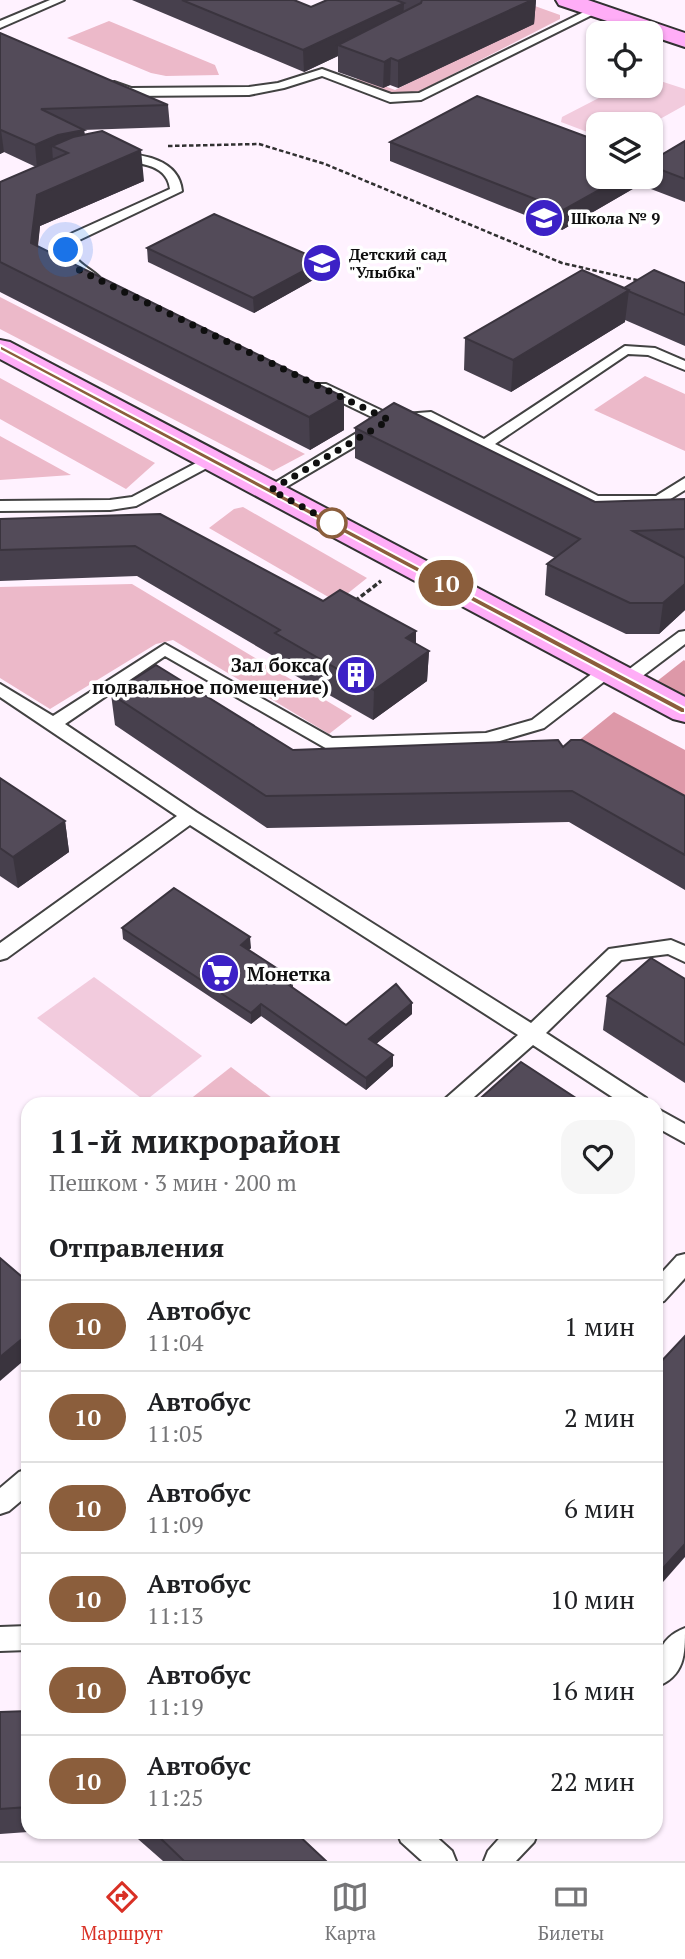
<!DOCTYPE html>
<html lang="ru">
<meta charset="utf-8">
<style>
:root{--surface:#fff;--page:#f6f6f6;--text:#202124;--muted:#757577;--line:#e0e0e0;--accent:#d93025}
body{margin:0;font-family:"PT Serif",serif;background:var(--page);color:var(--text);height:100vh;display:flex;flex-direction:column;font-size:26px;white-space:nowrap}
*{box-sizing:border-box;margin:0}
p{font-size:23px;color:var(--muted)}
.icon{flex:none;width:38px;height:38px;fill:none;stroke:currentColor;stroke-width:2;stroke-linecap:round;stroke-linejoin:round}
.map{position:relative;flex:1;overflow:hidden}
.side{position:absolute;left:21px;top:1097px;width:642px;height:742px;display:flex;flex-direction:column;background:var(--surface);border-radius:21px;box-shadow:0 2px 5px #0004}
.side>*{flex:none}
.badge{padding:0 14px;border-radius:23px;font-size:24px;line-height:46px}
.tools{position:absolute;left:586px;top:21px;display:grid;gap:14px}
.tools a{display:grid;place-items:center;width:77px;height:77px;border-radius:14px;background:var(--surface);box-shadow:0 2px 5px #0004;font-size:35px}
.you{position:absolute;width:35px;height:35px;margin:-18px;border:5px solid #fff;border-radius:50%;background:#1a73e8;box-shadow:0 0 0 10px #1a73e833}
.map>.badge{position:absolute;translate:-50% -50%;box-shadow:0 0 0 4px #fff}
h2{padding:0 28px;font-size:26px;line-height:63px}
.round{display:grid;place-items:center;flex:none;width:74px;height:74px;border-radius:21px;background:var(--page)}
.summary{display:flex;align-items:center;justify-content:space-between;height:119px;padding:0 28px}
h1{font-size:33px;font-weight:700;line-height:52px}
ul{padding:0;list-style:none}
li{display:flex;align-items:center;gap:21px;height:91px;padding:0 28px;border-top:2px solid var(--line)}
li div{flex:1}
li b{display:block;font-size:26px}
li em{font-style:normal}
li .badge{min-width:77px;font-weight:700;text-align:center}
.tabs{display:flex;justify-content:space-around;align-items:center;height:98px;border-top:2px solid var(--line);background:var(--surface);font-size:19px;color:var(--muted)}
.tabs a{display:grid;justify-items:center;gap:4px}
.tabs .selected{color:var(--accent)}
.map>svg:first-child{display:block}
</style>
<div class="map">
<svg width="685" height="1861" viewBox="0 0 685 1861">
<rect width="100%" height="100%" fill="#fff2ff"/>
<g fill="#ecb9c9">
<polygon points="518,0 560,15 560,19 416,93 389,94 356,80 361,77 395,90 524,24"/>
<polygon points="109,21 215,65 219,75 166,76 151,73 67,38"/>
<polygon points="0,297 305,454 273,471 0,329"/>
<polygon points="645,376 685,394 685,451 594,410"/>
<polygon points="0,378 155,463 126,489 0,419"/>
<polygon points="0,436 71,475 0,480"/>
<polygon points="243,507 367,578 337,602 209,528 234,509"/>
<polygon points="132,584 352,716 329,734 173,640 156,644 50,709 0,678 0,587"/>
<polygon points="231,1067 280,1104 184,1104"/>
</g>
<g fill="#dd98a8">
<polygon points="684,660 685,661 685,697 656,682"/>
<polygon points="614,712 685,750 685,801 577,742"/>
</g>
<g fill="#f2cbdd">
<polygon points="651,78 685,89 685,105 651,124 598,124 598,136 561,122 562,117 622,86 651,86"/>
<polygon points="94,977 202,1056 145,1101 37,1018"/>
</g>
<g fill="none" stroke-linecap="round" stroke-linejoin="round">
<g stroke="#424242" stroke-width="4">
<g id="lane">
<polygon points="50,0 64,0 0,28 0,21"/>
<polygon points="594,7 599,10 598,12 421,100 390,102 322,76 284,88 249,95 129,96 108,85 114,82 131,88 249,87 278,83 322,69 391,94 419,93"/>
<path d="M116 153C142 154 179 159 182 191L75 242C69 262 87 265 99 277L92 281 66 267 59 250 64 237 170 189C167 161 132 163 112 160V154Z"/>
<polygon points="625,346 655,348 685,361 685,370 648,355 628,354 495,444 598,496 656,496 685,478 685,490 659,506 590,504 424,420 393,424 276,493 266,493 263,490 378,420 316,390 314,387 316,384 326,384 391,415 431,412 484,439"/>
<polygon points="213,454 221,459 218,462 136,506 110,510 0,511 0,501 110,500 132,497"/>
<polygon points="685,631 685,644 632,684 620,684 618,680 620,676 679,632"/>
<polygon points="165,644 332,738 486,733 532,720 602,666 614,666 616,670 614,674 544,728 486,745 329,750 165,656 65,724 196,812 531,1023 609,949 671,940 685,946 685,962 668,954 621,960 546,1033 646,1098 649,1104 623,1104 533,1045 466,1104 443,1104 446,1098 518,1035 190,825 7,958 0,960 0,943 177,816 0,697 0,684 53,716"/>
<polygon points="656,1108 685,1124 685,1143 656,1127"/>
<polygon points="685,1254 685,1278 664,1301 656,1303 656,1279 677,1256"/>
<polygon points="28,1469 28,1495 9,1511 0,1514 0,1488 19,1472"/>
<polygon points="28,1626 28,1650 0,1651 0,1627"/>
<path d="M685 1628C685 1654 685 1676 656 1687 656 1661 656 1639 685 1628Z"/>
<polygon points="397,1832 431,1832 452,1851 456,1861 422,1861 401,1842"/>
<polygon points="505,1832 538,1832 534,1842 516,1861 484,1861 488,1851"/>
</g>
</g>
<g stroke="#313131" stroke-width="4">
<g id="secondary">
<polygon points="556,0 588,0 685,33 685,47 559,5"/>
<polygon points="0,340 10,342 685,697 685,722 673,719 0,359"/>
</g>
</g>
<polyline stroke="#313131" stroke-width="2.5" stroke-dasharray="4.5 2.5" stroke-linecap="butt" points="168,146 259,144 325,164 562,263 641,281"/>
<polyline stroke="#313131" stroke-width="3.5" stroke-dasharray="5 2.5" stroke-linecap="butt" points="355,601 381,581"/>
<use href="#lane" fill="#fff" fill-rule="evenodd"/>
<use href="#secondary" fill="#ffadf7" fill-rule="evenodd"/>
</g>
<g fill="#47404d">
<polygon points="132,0 294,0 311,7 327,0 536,0 534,24 398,88 390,85 383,88 338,72 338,56 304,72"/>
<polygon points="0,33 168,105 170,127 83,130 84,130 85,135 144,181 40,226 38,247 344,397 344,430 310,450 0,292 0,182 36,167 4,152 0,154"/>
<polygon points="685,141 685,202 643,186 643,183 562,230 390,161 390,142 598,177 651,177 651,161"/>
<polygon points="147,248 322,261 322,275 254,313 148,262"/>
<polygon points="685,283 685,346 625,320 625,322 511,392 464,370 465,338 624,288"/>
<polygon points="355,428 595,502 685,499 685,610 659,634 626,634 545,595 547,564 555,558 355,458"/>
<polygon points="160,514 323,601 416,631 416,644 429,651 427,681 373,720 275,664 275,657 137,576 0,581 0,519"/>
<polygon points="111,694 293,750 563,747 685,796 685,890 569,822 267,828 115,725"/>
<polygon points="0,778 65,821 69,852 18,888 0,876"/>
<polygon points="122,928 251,948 249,950 292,978 293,988 346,1025 412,1014 376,1044 393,1055 393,1066 366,1090 261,1016 251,1024 123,939"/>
<polygon points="685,979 685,1083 603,1030 607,996"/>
<polygon points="28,1711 28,1832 0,1834 0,1712"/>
<polygon points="130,1832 295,1832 326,1861 163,1861"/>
</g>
<g fill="#3a343e">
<polygon points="532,0 536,0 534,24 398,88 398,61"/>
<polygon points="404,3 403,25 338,45 338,56 304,72 303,50"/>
<polygon points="391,58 390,85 383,88 384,62"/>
<polygon points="0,130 1,130 4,152 0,154"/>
<polygon points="84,130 86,152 68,153 52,146 53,161 37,168 35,145 58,135"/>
<polygon points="141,150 144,181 40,226 34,275 31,243 37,195"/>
<polygon points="622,177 644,177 643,183 562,230 563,210"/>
<polygon points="322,261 322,275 254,313 253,298"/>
<polygon points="629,290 625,322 511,392 513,360"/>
<polygon points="344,397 344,430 310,450 309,417"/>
<polygon points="685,584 685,610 659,634 663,603"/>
<polygon points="416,631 415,660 429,651 427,681 373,720 374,690 406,638"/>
<polygon points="65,821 69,852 18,888 13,857"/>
<polygon points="250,937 251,948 241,956 241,945"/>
<polygon points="292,978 293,989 286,983"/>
<polygon points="412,1003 412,1014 369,1050 369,1039"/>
<polygon points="261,1004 261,1016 251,1024 251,1013"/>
<polygon points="393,1055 393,1066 366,1090 366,1078"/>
<polygon points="28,1334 28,1357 0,1381 0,1357"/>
<polygon points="685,1544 685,1557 656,1590 656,1576"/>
</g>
<g fill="#534b59" stroke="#3a343e" stroke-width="2">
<polygon points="182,0 294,0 311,7 327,0 396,0 404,3 303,50"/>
<polygon points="422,0 532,0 398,61 391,58 384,62 338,45 421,3"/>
<polygon points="0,33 168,105 41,109 84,130 58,135 35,145 1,130 0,130"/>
<polygon points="477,96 598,141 598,177 622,177 563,210 390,142"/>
<polygon points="102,131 141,150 37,195 31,243 344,397 309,417 0,262 0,182 68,153 52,146 73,137"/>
<polygon points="685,141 685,179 651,166 651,161"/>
<polygon points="214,214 322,261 253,298 147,248"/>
<polygon points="582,270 629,290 513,360 465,338"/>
<polygon points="654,270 685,283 685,315 628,291 629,290 624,288"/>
<polygon points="394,403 595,502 685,499 685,529 633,531 685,558 685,584 663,603 630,603 547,564 580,539 355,428"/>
<polygon points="160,514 323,601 340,590 416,631 406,638 429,651 374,690 275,633 280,630 135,546 0,550 0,519"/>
<polygon points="156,665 293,750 558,740 563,747 571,740 582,740 685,796 685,855 572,791 266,796 111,694"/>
<polygon points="0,778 65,821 13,857 0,848"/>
<polygon points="174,888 250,937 241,945 292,978 286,983 346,1025 396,984 412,1003 369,1039 393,1055 366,1078 261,1004 251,1013 122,928"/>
<polygon points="651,958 685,979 685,1045 607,996"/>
<polygon points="521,1062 585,1104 474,1104"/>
<polygon points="0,1258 28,1282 28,1334 0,1357"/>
<polygon points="685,1336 685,1544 656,1576 656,1367"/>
<polygon points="28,1711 28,1807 0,1809 0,1712"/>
<polygon points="154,1832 295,1832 326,1861 184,1861"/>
</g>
<polygon fill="#8b5e3c" stroke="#fff" stroke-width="2" points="0,345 685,708 685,713 681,713 0,350"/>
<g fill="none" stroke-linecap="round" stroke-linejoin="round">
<polyline stroke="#0f0f0f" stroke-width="7" stroke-dasharray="0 12.6" points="66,250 71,264 81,271 389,420 271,490 342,528 332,523"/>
</g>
<defs>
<g id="school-disc" transform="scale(2.0125)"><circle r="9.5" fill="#3c21c6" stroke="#fff"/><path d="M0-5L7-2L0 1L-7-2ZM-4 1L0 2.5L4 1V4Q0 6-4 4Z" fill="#fff"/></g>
<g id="building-disc" transform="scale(2.0125)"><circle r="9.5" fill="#3c21c6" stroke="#fff"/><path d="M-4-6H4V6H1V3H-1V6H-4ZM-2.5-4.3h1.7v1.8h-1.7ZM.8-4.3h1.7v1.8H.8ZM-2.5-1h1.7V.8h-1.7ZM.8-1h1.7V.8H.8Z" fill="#fff"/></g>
<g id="supermarket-disc" transform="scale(2.0125)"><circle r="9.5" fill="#3c21c6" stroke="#fff"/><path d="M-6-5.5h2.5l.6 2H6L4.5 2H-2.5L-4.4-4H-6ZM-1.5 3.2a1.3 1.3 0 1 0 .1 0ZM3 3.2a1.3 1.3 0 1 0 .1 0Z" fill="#fff"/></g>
</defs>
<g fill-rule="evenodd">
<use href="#school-disc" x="544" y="218"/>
<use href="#school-disc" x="322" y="263"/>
<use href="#building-disc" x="356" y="675"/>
<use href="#supermarket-disc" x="220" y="973"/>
</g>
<circle fill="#fff" stroke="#8b5e3c" stroke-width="3.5" cx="332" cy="523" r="14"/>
<g text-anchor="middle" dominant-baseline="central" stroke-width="7" stroke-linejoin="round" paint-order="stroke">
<g font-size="16" font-weight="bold" fill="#0f0f0f" stroke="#fff" text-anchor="start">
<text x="571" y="218">Школа № 9</text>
<text x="349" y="254">Детский сад<tspan x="349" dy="18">"Улыбка"</tspan></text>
</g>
<g font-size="19" font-weight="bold" fill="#0f0f0f" stroke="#fff" text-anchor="end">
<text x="329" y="664">Зал бокса(<tspan x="329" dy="22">подвальное помещение)</tspan></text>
<text x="247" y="973" text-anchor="start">Монетка</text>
</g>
</g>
</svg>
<div class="tools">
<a><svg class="icon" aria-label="locate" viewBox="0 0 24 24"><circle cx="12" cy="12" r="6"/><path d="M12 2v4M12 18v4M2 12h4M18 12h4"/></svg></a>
<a><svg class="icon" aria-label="layers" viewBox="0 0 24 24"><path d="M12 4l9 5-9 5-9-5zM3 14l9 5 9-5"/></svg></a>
</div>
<div class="you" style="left:66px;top:250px"></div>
<b class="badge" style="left:446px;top:583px;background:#8b5e3c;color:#fff">10</b>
<section class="side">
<div class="summary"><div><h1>11-й микрорайон</h1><p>Пешком · 3 мин · 200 m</p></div><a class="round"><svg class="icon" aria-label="heart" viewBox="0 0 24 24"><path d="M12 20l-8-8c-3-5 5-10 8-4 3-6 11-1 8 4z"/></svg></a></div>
<h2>Отправления</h2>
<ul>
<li><span class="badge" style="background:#8b5e3c;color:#fff">10</span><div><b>Автобус</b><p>11:04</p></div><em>1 мин</em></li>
<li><span class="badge" style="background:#8b5e3c;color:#fff">10</span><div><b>Автобус</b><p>11:05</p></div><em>2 мин</em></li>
<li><span class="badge" style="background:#8b5e3c;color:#fff">10</span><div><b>Автобус</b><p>11:09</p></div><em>6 мин</em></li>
<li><span class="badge" style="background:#8b5e3c;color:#fff">10</span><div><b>Автобус</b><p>11:13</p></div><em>10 мин</em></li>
<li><span class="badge" style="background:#8b5e3c;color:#fff">10</span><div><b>Автобус</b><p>11:19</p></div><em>16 мин</em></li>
<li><span class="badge" style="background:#8b5e3c;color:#fff">10</span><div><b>Автобус</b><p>11:25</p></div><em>22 мин</em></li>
</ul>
</section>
</div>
<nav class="tabs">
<a class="selected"><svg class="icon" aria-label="directions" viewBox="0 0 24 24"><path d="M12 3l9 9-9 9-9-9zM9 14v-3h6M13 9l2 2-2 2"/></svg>Маршрут</a>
<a><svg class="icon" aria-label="map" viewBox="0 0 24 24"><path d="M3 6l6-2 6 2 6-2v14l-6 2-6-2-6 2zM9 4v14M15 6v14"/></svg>Карта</a>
<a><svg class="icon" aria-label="tickets" viewBox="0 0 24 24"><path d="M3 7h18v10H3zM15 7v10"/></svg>Билеты</a>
</nav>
